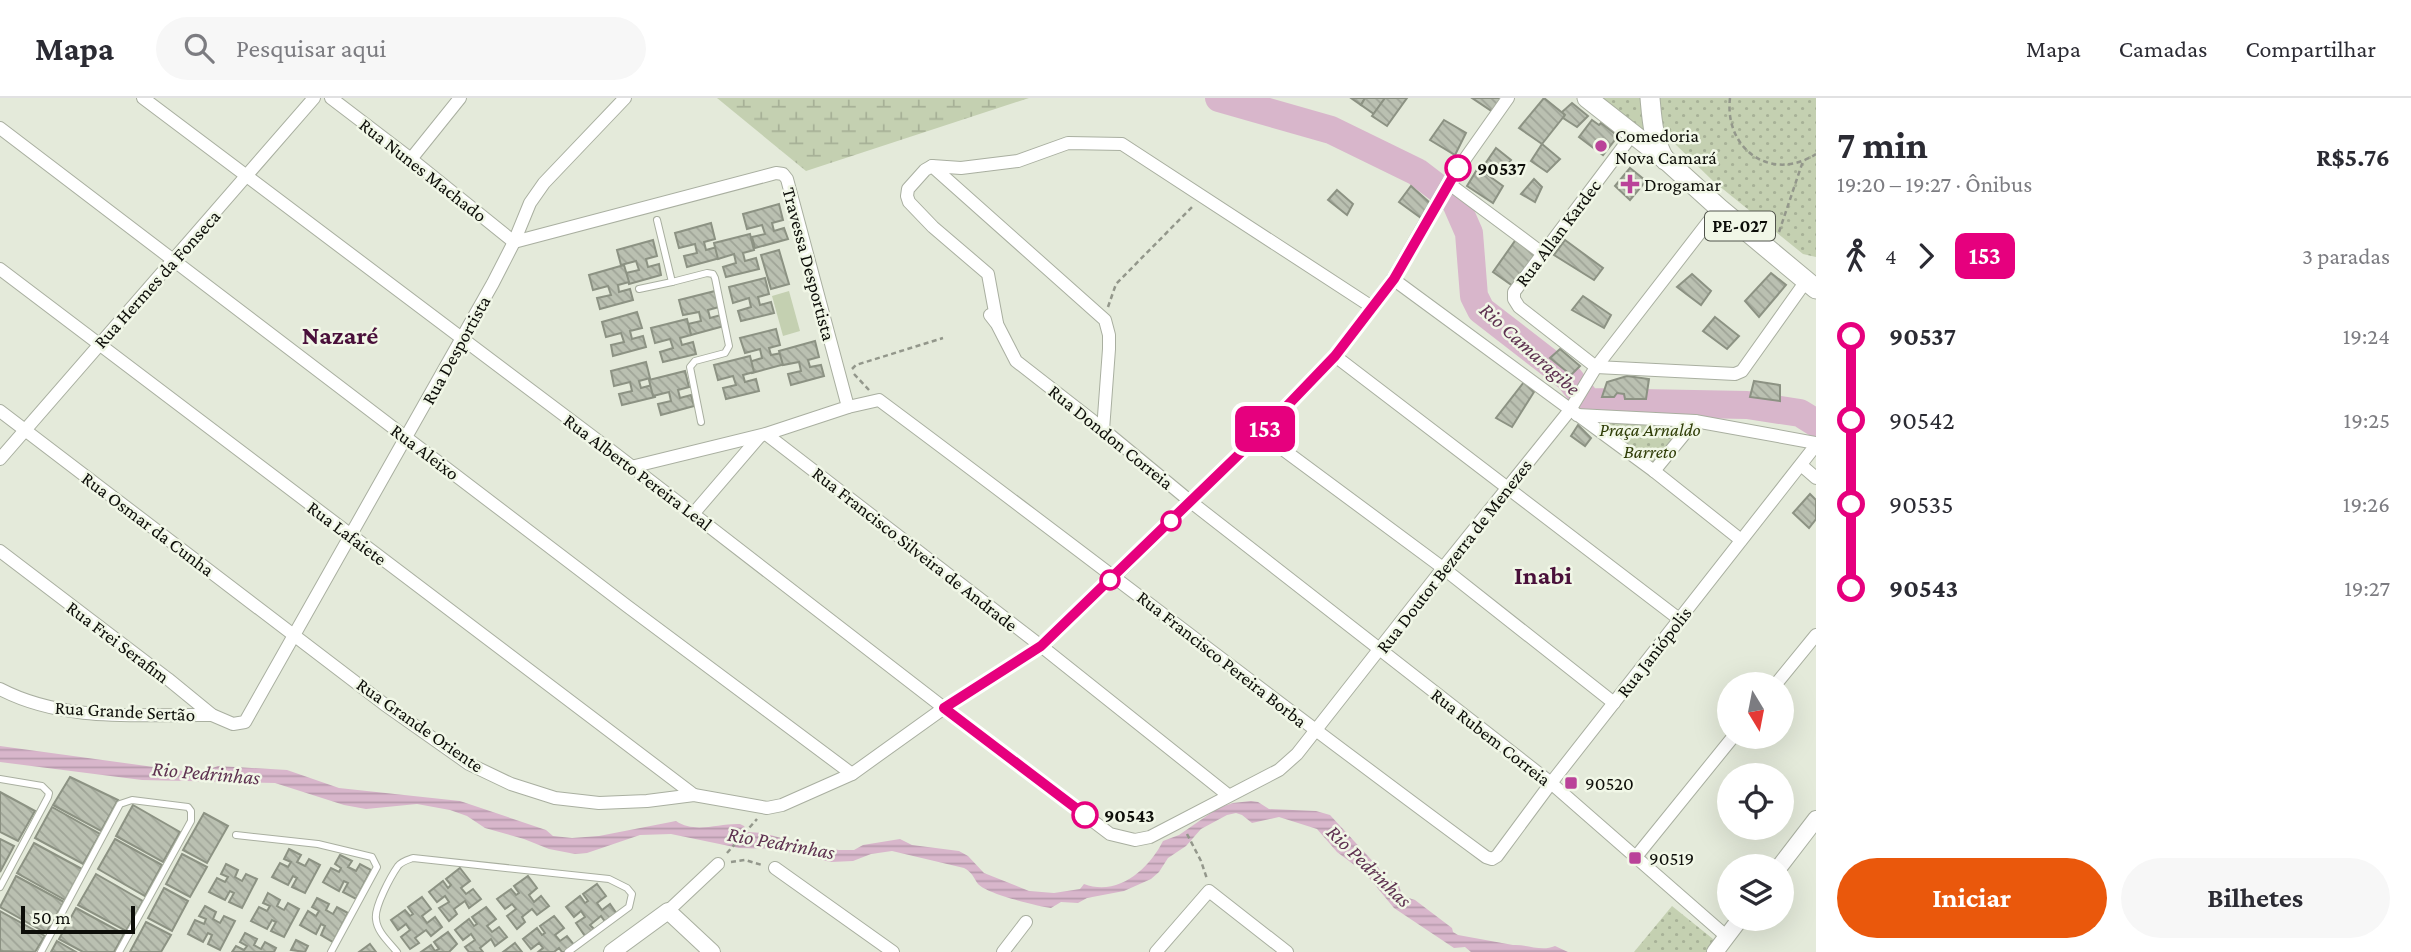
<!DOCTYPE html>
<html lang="pt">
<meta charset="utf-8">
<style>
:root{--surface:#fff;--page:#f7f7f7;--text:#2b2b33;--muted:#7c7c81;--line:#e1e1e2;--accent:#ea580c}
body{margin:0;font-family:"Crimson Pro",serif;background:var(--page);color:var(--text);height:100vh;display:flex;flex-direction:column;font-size:26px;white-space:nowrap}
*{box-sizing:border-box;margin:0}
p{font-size:23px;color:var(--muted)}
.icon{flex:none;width:38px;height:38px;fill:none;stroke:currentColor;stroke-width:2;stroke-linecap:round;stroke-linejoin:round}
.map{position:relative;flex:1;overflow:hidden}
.details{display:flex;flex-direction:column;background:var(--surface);width:595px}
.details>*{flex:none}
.badge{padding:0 14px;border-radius:10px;font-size:24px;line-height:46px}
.needle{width:46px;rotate:170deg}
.controls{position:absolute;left:1717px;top:574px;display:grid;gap:14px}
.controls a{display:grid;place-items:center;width:77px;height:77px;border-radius:50%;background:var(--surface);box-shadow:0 7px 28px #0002;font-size:35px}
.scale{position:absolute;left:21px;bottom:18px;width:114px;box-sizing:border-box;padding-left:7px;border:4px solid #0d0e09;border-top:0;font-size:19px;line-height:24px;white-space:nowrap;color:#0d0e09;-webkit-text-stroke:5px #f1f7e7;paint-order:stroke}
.map>.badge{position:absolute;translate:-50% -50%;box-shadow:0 0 0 4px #fff}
.legs{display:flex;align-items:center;gap:10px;height:77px;padding:0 21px;font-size:23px}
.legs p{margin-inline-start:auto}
.headline{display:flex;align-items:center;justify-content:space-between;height:119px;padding:0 21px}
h1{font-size:38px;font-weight:700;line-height:52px}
.button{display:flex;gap:14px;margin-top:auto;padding:14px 21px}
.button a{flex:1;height:80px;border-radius:42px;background:var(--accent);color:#fff;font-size:28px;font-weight:700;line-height:80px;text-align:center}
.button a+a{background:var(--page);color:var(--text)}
ul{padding:0 21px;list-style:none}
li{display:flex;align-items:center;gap:24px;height:84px;font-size:26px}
li i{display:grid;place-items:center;width:10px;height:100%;margin:0 9px;background:currentColor}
li i::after{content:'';width:18px;height:18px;margin:-9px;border:5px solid;border-radius:50%;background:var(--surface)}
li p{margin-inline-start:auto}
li:first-child i{background:linear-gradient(#0000 50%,currentColor 0)}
li:last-child i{background:linear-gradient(currentColor 50%,#0000 0)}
header{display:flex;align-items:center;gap:42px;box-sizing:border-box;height:98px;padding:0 35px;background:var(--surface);border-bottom:2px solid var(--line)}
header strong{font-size:33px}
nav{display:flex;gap:38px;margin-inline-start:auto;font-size:24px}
.search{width:490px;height:63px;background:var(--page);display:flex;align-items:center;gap:18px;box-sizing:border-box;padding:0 24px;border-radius:38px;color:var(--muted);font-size:26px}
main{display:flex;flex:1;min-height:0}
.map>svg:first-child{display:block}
</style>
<header>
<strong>Mapa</strong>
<div class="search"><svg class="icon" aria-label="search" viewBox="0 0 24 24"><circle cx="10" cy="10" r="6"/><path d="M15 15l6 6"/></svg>Pesquisar aqui</div>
<nav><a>Mapa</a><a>Camadas</a><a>Compartilhar</a></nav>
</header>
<main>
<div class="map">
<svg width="1816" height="854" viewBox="0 0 1816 854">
<defs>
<pattern id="grass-dots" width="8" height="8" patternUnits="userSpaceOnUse" patternTransform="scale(1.75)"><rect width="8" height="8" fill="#c4d0b1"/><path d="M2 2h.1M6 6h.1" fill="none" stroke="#a7b197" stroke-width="1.8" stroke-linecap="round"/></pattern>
<pattern id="wetland-marsh" width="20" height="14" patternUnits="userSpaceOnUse" patternTransform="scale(1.75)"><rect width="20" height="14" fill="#c4d0b1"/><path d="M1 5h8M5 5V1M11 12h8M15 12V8" fill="none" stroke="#a7b197"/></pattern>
<pattern id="water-rules" width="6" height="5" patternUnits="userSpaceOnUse" patternTransform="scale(1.75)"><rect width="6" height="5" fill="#d8b6cb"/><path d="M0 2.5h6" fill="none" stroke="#b89bad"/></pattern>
<pattern id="building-back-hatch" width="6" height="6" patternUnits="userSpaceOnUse" patternTransform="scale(1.75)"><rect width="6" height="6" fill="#bac0b1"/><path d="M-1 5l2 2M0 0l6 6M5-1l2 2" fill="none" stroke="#9fa497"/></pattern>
</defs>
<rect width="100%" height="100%" fill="#e4eada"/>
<g fill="url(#grass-dots)">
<polygon points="1598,0 1641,0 1644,39"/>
<polygon points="1657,0 1816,0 1816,159 1803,156 1713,83 1670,41 1663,32"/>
<polygon points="1577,317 1695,323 1654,373"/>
<polygon points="1672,808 1718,845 1711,854 1634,854"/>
</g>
<polygon fill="url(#wetland-marsh)" points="717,0 1029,0 806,73"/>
<polygon fill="#c4d0b1" points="789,193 800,233 783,238 772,198"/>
<path fill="url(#water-rules)" d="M0 648 183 673 201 674 218 668 287 672 339 690 460 703 546 732 553 738 572 740 599 738 676 723C695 736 719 725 740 726L744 728 748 734 763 735 803 746 839 752H854L863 747 900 741 912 747 959 753 968 758 984 775 1029 793 1054 795 1080 791 1084 786C1118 799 1149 771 1163 743L1179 737 1218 710 1233 705 1251 703 1258 704 1269 711 1316 713 1330 717 1378 769 1384 779 1399 787 1402 798 1415 802 1452 830 1453 834 1458 837 1513 847C1527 846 1541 854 1555 848L1568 854H1471L1465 849 1454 850 1394 810 1365 775 1337 754 1317 731 1279 719 1252 725 1242 717 1236 715 1227 717 1201 731 1186 748 1168 760 1159 774 1151 781 1124 793 1087 800 1078 805 1061 804 1051 810C1037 808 987 796 978 786 973 779 973 775 964 770L892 753 871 756 853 763 831 764 776 751 739 750 671 736 640 737 587 755 575 756 549 751 524 741 485 730 467 718 450 712 417 706 366 711 344 707 275 685 142 682 0 664Z"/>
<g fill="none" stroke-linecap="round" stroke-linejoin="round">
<polyline stroke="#d8b6cb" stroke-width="28" points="1219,0 1331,32 1417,74 1455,103 1469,135 1474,198 1481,212 1569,280 1588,304 1747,307 1800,315 1816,325"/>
</g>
<g fill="url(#building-back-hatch)" stroke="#8c9283" stroke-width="2">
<polygon points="1351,0 1365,0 1361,7"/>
<polygon points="1365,0 1385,0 1374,16 1361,7"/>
<polygon points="1385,0 1407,0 1387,28 1372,18"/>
<polygon points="1472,0 1502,0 1493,14"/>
<polygon points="1544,0 1565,17 1542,46 1519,30"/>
<polygon points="1572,5 1588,18 1577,29 1563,20 1565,17 1562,14"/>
<polygon points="1444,22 1466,35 1455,57 1430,42"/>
<polygon points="1592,22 1599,27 1601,25 1618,38 1603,57 1579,39"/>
<polygon points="1542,46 1560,61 1547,74 1531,63"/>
<polygon points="1496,50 1511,62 1501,77 1485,66"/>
<polygon points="1478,70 1503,88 1493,105 1467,88"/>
<polygon points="1630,70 1646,83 1630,102 1615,88"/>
<polygon points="1534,81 1542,89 1535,104 1521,96"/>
<polygon points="1411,88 1430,105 1421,120 1399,104"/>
<polygon points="1337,92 1353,106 1347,117 1328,102"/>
<polygon points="779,106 783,122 772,125 774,133 784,130 788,141 755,150 752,139 765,136 762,127 747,131 743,116"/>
<polygon points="711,125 715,141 704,144 706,152 717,149 720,160 687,169 684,158 697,155 695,146 679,150 675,135"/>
<polygon points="750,136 754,152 743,155 745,163 756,160 759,171 726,179 723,169 736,165 734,156 718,161 714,145"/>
<polygon points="1517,140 1536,156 1513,188 1493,174"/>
<polygon points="653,142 657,158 646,161 648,169 659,166 661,177 629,186 626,175 639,172 636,163 621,167 617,152"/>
<polygon points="1565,142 1603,170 1594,182 1554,157"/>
<polygon points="779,152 789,186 771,191 761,157"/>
<polygon points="624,167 629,184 618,187 619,194 630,191 633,202 600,211 597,200 611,197 608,188 593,192 589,177"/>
<polygon points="1771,175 1786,187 1759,219 1745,203"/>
<polygon points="1692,176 1711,193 1701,207 1677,189"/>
<polygon points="765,180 769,196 758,199 760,207 771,204 774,215 741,223 738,213 751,209 749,200 733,205 729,189"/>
<polygon points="715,193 719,209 708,212 710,220 721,217 724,228 691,237 688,226 701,223 699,214 683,217 679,202"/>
<polygon points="1583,198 1611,217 1604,230 1572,212"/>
<polygon points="637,214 642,230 630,233 632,241 643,238 646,249 613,258 611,247 624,244 621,235 606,239 602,224"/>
<polygon points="1715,219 1739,238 1727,251 1703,233"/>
<polygon points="687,221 691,237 680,240 682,247 693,244 696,256 663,264 660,254 673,250 670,241 655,245 651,230"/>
<polygon points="776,231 780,247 769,250 771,257 782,255 785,266 752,275 749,264 762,260 760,251 745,255 740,240"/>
<polygon points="815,243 819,259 808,262 810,269 821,267 824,278 791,287 788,276 801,273 799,264 783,267 779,253"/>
<polygon points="1560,251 1580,268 1571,277 1550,260"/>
<polygon points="750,258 754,274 743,277 745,284 756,281 759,293 726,301 723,290 736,287 733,278 718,282 714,267"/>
<polygon points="646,264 650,280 639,283 641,290 652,287 655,299 622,307 619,296 632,293 630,284 614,288 611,273"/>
<polygon points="685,273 689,289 678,292 680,300 691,297 694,308 661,317 658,306 671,303 669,294 653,298 649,282"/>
<polygon points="1627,278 1649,281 1646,301 1625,301 1624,296 1617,295 1614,299 1602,299 1607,284"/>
<polygon points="1754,283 1780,287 1780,303 1750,299"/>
<polygon points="1524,284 1534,294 1512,329 1496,320"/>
<polygon points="1578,327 1591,340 1585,348 1571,338"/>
<polygon points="1810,396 1816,402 1816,421 1809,430 1793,415"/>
<polygon points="70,679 118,702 101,733 53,707"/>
<polygon points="0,694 35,713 18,743 0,734"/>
<polygon points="133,707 180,734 163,764 116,738"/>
<polygon points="52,709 100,736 83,766 35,740"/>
<polygon points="204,715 228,728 207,765 183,752"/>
<polygon points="0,741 14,748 0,774"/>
<polygon points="115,741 162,767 145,798 98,771"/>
<polygon points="34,745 82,771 65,802 17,775"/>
<polygon points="289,751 301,757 297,764 305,768 309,761 320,767 305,795 292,789 297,780 293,778 288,787 272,779 280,765 288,769 291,764 284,761"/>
<polygon points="182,756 207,769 190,799 166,786"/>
<polygon points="340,757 352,763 348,769 356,773 360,766 371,772 356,801 343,794 348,785 344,783 339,793 323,784 331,770 339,774 341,770 335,766"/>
<polygon points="226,766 238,772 235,779 242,783 246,776 257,781 242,810 229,804 234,795 230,793 225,802 209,794 217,780 225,784 228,779 221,776"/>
<polygon points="460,770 470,783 461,790 466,796 473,791 481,801 469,810 465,803 454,811 457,816 449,823 439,810 449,804 445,798 437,804 429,794 443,783 448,790 451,787 446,781"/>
<polygon points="96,776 143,803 126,833 78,807"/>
<polygon points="16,778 64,804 46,835 0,809"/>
<polygon points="528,778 537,790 529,797 534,804 541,798 549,808 537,817 532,811 522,819 525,824 517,831 507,818 516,811 512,806 505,811 497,801 511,791 516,797 519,795 514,788"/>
<polygon points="597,786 606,798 597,805 602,812 610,806 617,816 606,825 601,818 590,827 594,831 585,838 576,825 585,819 581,813 574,819 566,809 580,798 585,805 588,803 583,796"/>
<polygon points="164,790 188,803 172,833 148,820"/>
<polygon points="268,795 280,802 277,808 284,812 288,805 299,811 284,839 271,833 276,824 272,822 267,831 251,823 259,809 267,813 270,808 263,805"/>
<polygon points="422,799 431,811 422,818 427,825 435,819 442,829 431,838 426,832 415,840 419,845 410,851 401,839 410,832 406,826 398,832 391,822 405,812 410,818 413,816 408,809"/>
<polygon points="317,800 329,806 326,812 333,816 337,809 348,815 333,844 321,837 325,828 321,826 316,836 300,827 308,813 316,818 319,813 312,809"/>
<polygon points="205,808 216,814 213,821 220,825 224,818 235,823 220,852 208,846 212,837 208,835 203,844 188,836 195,822 204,826 206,821 199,818"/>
<polygon points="486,809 496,821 487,828 492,834 499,829 507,839 495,848 491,841 480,850 483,854 469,854 465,849 475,842 471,836 463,842 455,832 469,821 474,828 477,826 472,819"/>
<polygon points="76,810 124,836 114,854 83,854 59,841"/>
<polygon points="0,813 45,838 35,854 0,853"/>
<polygon points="554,818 564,830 555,837 560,843 567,838 575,848 567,854 562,854 559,850 554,854 538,854 543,850 539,845 531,851 523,841 537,830 542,837 545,835 540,828"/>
<polygon points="146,824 171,837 161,854 130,854"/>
<polygon points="448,834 457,846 449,854 421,854 431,847 435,853 439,851 434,844"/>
<polygon points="245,835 257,841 254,847 261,851 265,844 276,850 274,854 232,854 236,848 244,852 247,848 240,844"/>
<polygon points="296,842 308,848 305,854 291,852"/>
<polygon points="57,843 76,854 51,854"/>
<polygon points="515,845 522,854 503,854"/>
<polygon points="370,846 376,854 359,854"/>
</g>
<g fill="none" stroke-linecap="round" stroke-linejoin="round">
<g stroke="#a9afa0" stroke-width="8">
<g id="service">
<polyline points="657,122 672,184 707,175 713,176 715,180 729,248 725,255 695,263 690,269 701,324"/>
<polyline points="639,191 672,184"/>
<polyline points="0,681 42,688 49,695 48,699 0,789"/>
<polyline points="236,737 318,746 372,759 377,769 331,854"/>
<polyline points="41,854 120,706 132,702 188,709 191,713 191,723 119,854"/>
<path d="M397 854C389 844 377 834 376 821 374 809 391 778 398 768 402 763 407 762 413 760L609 781 627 790 632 796 629 809 568 854"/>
</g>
</g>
<g stroke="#a9afa0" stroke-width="14">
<g id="minor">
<polyline points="143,0 613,354 944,610 1110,736 1135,742 1150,739 1279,672 1297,656 1443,470 1570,312 1596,269 1719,110"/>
<polyline points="331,0 411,61 514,144 776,75 783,76 787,81 848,309 766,336 631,369"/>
<polyline points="0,30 627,508 852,676"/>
<polyline points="1632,37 1514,194 1514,201 1519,209 1596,269 1735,276 1742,273 1806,183"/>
<polyline points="411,61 460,0"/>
<polyline points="932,68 1105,222 1109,237 1109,251 1103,332"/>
<polyline points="1448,85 1542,155"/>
<polyline points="0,171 694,697"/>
<polyline points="1393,181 1654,373 1741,442"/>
<polyline points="990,217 997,226 1016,263 1093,323 1191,404 1551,685 1726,838"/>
<polyline points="997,225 988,176 933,129 909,104 907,98 908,91 925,72 932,68 961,70 1018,63 1068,45 1122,46 1372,209"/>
<polyline points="1335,258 1679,521"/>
<path d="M848 309 879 302C1082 453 1282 609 1486 759L1492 761 1497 758 1551 685 1816 347"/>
<polyline points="0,313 384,606 469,666 511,686 555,700 599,705 647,703 694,697 767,710 782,707 852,676 944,610 1041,548 1115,478 1261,335 1335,258 1393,181 1448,85 1508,0"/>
<polyline points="1577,317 1695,323 1816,345"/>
<polyline points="1261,335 1443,470 1614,605"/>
<polyline points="766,336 1041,548 1228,697"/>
<path d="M0 361C105 241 210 121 314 0"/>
<polyline points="1801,367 1816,380"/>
<polyline points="1654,373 1695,323"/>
<polyline points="693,416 760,338"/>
<polyline points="0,453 168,581 212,617 233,626 245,624 493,185 514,144 530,105 544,85 625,0"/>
<polyline points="1776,586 1816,537"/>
<path d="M0 591C65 625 141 616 212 617"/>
<polyline points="1635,760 1733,639"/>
<polyline points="775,770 893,854"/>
<polyline points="668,813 718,766"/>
<polyline points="1003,854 1026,824"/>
<polyline points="1156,854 1209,793 1287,854"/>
</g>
</g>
<g stroke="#a9afa0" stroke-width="18">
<g id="tertiary">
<polyline points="1780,768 1816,721"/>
<polyline points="612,854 668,813 712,854"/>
<polyline points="1715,854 1740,821"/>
</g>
</g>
<g stroke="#a9afa0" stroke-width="21">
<g id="primary">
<polyline points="1587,0 1666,62 1719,110 1816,191"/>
<path d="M1650 0C1652 22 1653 42 1665 62"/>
</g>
</g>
<g stroke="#93978b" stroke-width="2.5" stroke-dasharray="5 3.5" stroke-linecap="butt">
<path d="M1730 0C1724 51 1771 85 1816 56"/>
<polyline points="1779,134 1803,63"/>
<polyline points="1108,209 1116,186 1193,108"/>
<polyline points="852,271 856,267 943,240"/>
<polyline points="854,276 869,292"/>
<polyline points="1187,736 1201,763 1207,781"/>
<polyline points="727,755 757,721"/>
<polyline points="731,764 745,762 762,767"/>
</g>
<use href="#service" stroke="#fff" stroke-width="6"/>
<use href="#minor" stroke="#fff" stroke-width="12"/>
<use href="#tertiary" stroke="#fff" stroke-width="16"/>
<use href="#primary" stroke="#fff" stroke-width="19"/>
</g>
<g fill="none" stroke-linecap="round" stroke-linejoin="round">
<g stroke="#fff" stroke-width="16">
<polyline id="line-1" points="1085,717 944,610 1041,548 1261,335 1335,258 1394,181 1458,70"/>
</g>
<use href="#line-1" stroke="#e6007e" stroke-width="10"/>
</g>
<g fill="#ba4399" stroke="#f1f7e7" stroke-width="2.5">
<circle cx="1601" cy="48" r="7"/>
<path d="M1626.5 75.5h7v7h7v7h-7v7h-7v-7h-7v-7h7z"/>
<rect x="1564" y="678" width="14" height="14" rx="3.5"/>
<rect x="1628" y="753" width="14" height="14" rx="3.5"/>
</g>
<g fill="#fff" stroke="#e6007e" stroke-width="3.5">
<circle cx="1458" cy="70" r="12"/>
<circle cx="1171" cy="423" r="9"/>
<circle cx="1110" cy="482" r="9"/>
<circle cx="1085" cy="717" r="12"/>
</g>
<g text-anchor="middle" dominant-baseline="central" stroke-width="5" stroke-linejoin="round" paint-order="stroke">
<rect fill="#f1f7e7" stroke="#51544c" stroke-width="2" x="1705" y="113.5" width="70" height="29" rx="5"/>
<g font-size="18" font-weight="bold" fill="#0d0e09">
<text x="1740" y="128">PE-027</text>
</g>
<g font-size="19" fill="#0d0e09" stroke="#f1f7e7" text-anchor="start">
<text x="1615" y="37">Comedoria<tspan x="1615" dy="22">Nova Camará</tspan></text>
<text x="1644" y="86">Drogamar</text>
<text x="1585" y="685">90520</text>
<text x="1649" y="760">90519</text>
</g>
<g font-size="19" font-weight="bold" fill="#0d0e09" stroke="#f1f7e7" text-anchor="start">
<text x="1477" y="70">90537</text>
<text x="1104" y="717">90543</text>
</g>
<g font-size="19" fill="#0d0e09" stroke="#f1f7e7">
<text transform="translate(423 72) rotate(38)">Rua Nunes Machado</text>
<text transform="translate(1558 135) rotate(-53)">Rua Allan Kardec</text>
<text transform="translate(809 166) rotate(75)">Travessa Desportista</text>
<text transform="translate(157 181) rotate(-48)">Rua Hermes da Fonseca</text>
<text transform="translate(456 252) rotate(-61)">Rua Desportista</text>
<text transform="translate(1111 339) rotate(39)">Rua Dondon Correia</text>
<text transform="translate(425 354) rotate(37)">Rua Aleixo</text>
<text transform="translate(638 374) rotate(37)">Rua Alberto Pereira Leal</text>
<text transform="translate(148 426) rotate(37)">Rua Osmar da Cunha</text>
<text transform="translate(347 435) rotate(37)">Rua Lafaiete</text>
<text transform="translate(915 451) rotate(38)">Rua Francisco Silveira de Andrade</text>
<text transform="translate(1454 458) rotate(-52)">Rua Doutor Bezerra de Menezes</text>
<text transform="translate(118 544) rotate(37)">Rua Frei Serafim</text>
<text transform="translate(1654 554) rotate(-52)">Rua Janiópolis</text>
<text transform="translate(1222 561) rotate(38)">Rua Francisco Pereira Borba</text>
<text transform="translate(125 613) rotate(3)">Rua Grande Sertão</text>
<text transform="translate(420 627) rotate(35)">Rua Grande Oriente</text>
<text transform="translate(1491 639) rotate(38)">Rua Rubem Correia</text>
</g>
<g font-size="19" font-style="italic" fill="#2f3d07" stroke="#f1f7e7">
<text x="1650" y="331">Praça Arnaldo<tspan x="1650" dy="22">Barreto</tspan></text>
</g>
<g font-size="21" font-style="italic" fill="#5e3150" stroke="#f1f7e7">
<text transform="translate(1530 251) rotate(42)">Rio Camaragibe</text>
<text transform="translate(206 675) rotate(5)">Rio Pedrinhas</text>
<text transform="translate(781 745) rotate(10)">Rio Pedrinhas</text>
<text transform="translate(1369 768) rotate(44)">Rio Pedrinhas</text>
</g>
<g font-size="26" font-weight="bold" fill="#49103a" stroke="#f1f7e7">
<text x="340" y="237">Nazaré</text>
<text x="1543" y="477">Inabi</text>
</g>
</g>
</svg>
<div class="controls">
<a><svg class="needle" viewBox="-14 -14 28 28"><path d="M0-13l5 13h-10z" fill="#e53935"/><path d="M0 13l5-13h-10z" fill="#7c7c81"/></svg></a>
<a><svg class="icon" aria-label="locate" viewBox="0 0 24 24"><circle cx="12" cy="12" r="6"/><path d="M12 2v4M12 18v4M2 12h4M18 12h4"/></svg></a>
<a><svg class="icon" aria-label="layers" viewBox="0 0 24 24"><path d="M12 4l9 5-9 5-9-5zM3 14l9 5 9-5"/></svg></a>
</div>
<div class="scale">50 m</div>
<b class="badge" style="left:1265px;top:331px;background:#e6007e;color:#fff">153</b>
</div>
<section class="details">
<div class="headline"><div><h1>7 min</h1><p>19:20 – 19:27 · Ônibus</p></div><b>R$5.76</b></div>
<div class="legs"><svg class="icon" aria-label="walk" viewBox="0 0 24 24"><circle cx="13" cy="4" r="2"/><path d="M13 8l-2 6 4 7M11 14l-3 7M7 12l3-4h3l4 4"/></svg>4<svg class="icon" aria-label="forward" viewBox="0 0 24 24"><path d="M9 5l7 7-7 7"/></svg><b class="badge" style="background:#e6007e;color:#fff">153</b><p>3 paradas</p></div>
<ul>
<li><i style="color:#e6007e"></i><b>90537</b><p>19:24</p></li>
<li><i style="color:#e6007e"></i><span>90542</span><p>19:25</p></li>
<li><i style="color:#e6007e"></i><span>90535</span><p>19:26</p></li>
<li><i style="color:#e6007e"></i><b>90543</b><p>19:27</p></li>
</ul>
<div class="button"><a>Iniciar</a><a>Bilhetes</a></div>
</section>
</main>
